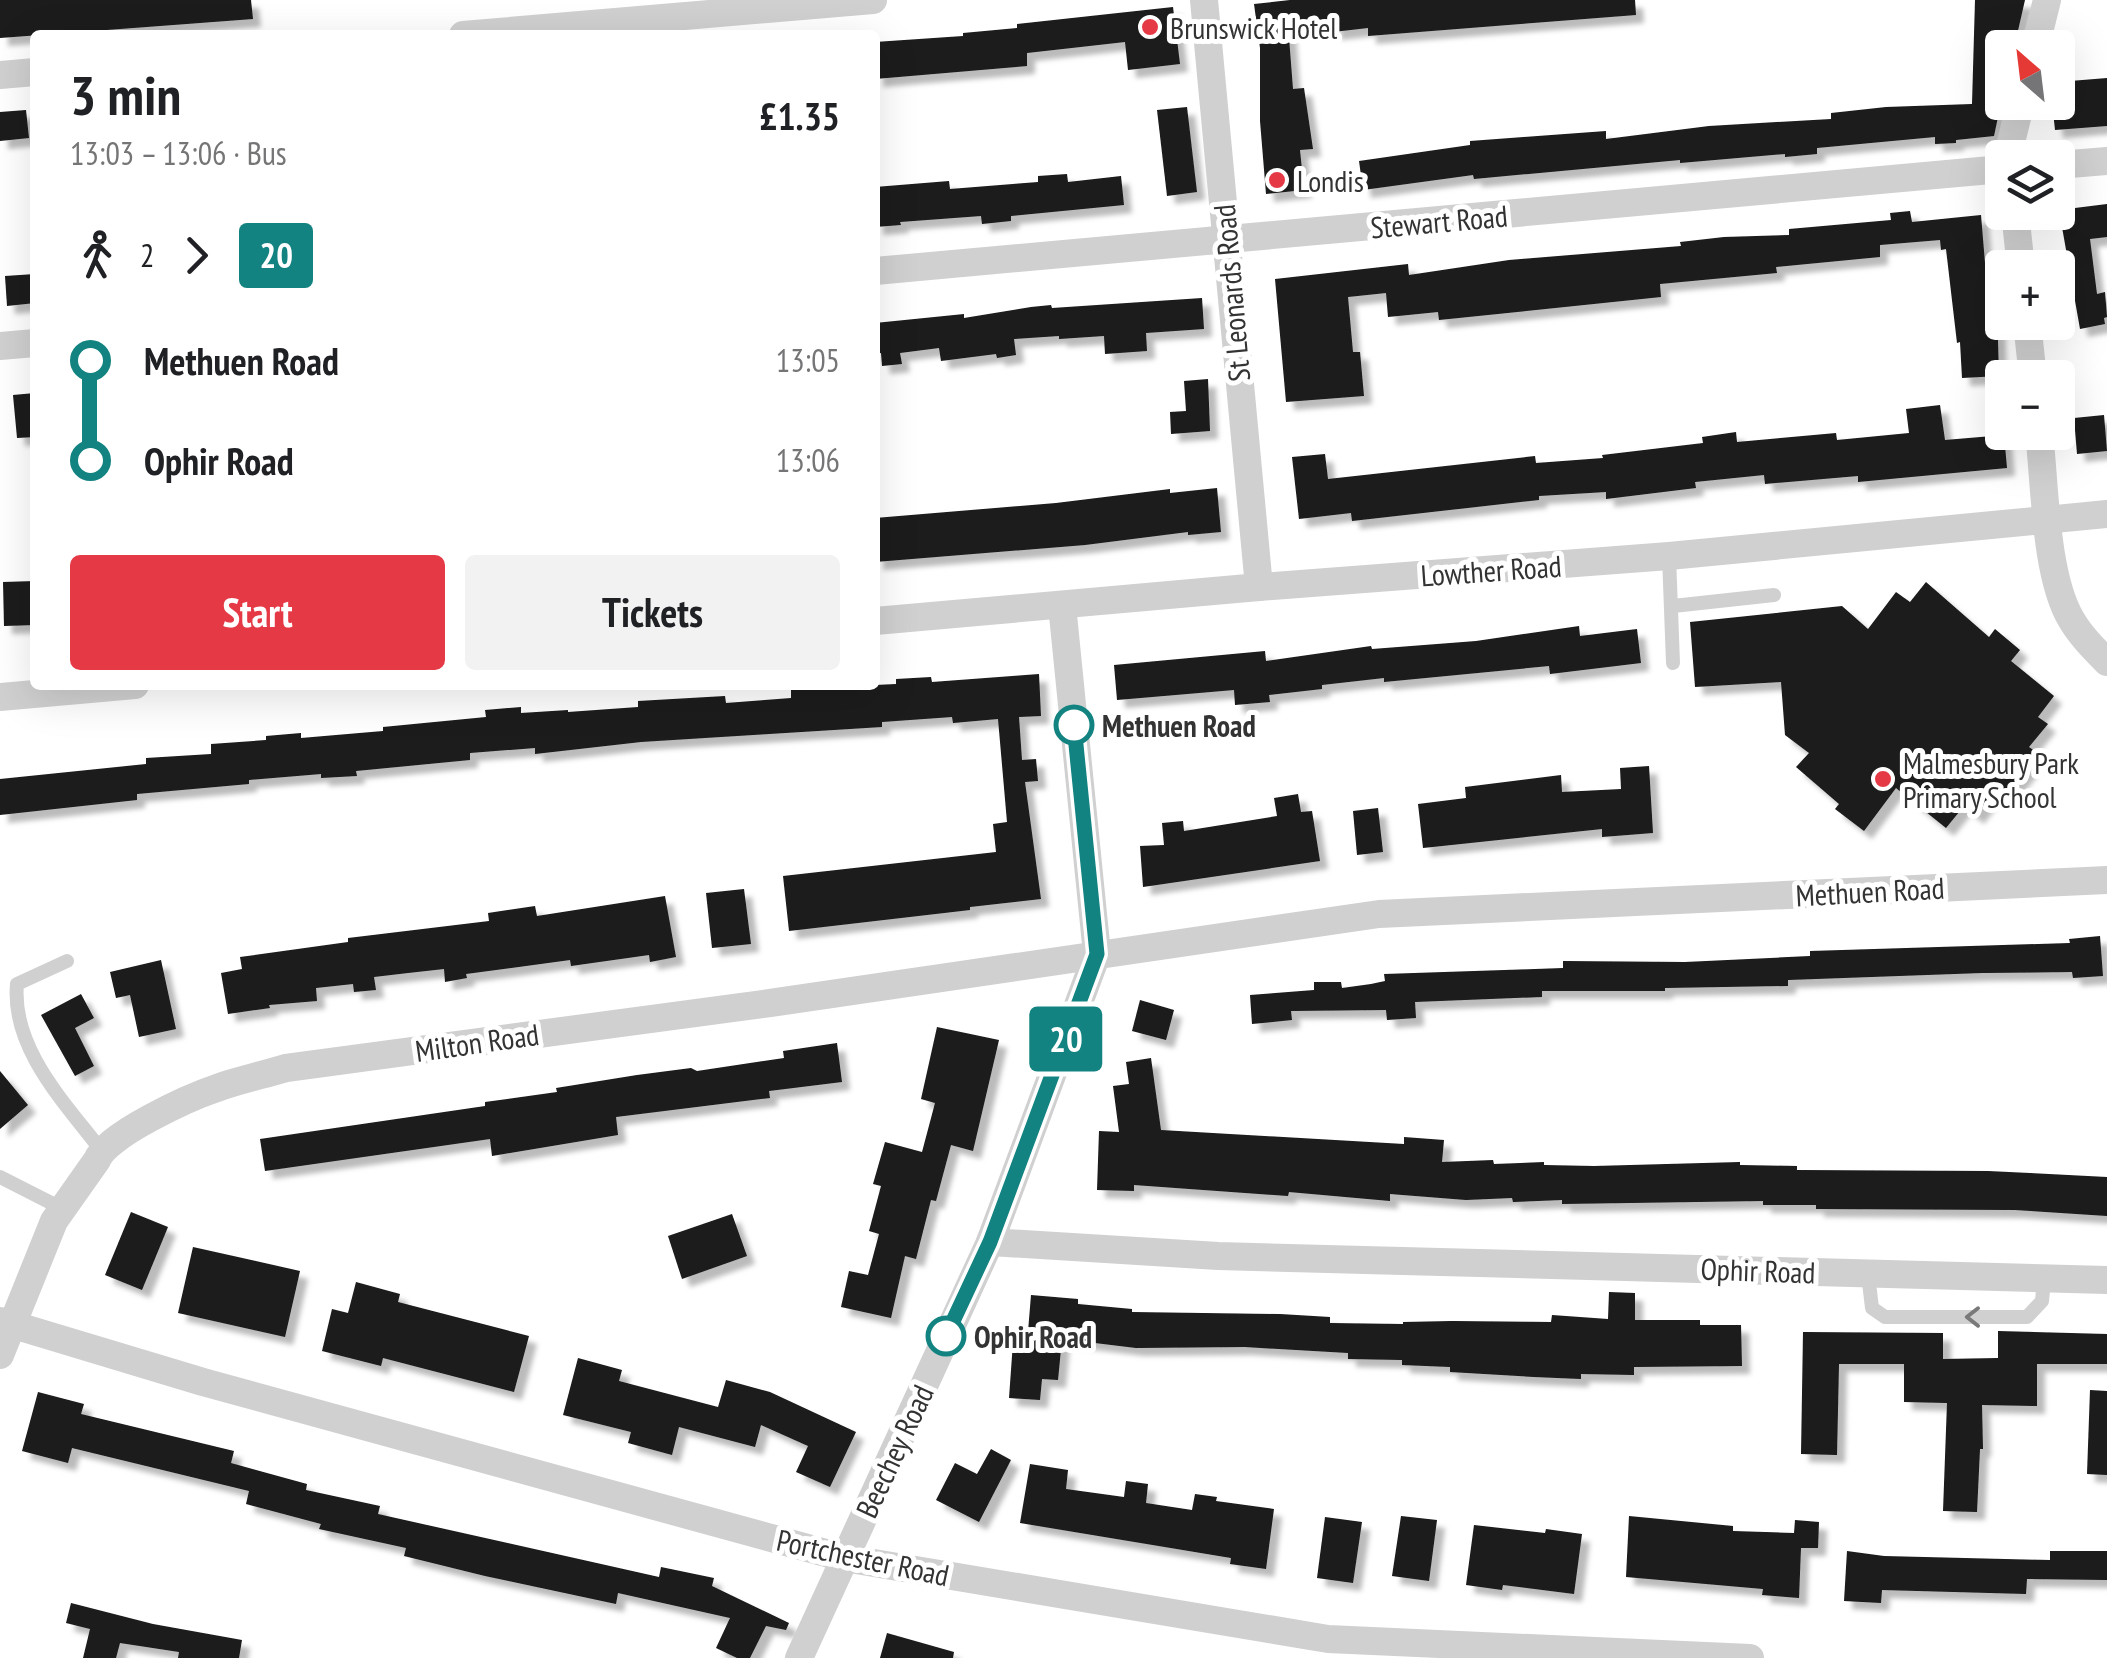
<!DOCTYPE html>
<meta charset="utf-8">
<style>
:root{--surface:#fff;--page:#f2f2f2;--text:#202124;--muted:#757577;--accent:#e63946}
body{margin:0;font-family:"PT Sans Narrow",sans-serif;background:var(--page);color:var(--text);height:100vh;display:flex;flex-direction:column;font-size:38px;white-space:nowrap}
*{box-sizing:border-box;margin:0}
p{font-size:32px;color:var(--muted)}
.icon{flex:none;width:55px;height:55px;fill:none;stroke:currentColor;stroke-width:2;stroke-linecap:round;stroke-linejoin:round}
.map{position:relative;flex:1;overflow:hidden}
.drawer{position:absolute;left:30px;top:30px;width:850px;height:660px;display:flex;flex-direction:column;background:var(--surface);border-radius:10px;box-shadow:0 10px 40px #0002}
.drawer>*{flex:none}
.badge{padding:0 20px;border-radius:8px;font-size:35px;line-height:65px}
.needle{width:65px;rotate:332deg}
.buttons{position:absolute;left:1985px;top:30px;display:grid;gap:20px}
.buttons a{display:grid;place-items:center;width:90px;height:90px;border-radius:10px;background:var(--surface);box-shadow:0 10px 40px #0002;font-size:50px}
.map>.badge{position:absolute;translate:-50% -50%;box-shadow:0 0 0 5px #fff}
.legs{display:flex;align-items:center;gap:15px;height:110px;padding:0 40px;font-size:32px}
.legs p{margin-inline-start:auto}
.summary{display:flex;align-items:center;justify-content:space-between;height:170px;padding:0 40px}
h1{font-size:55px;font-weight:700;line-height:75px}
.cta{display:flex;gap:20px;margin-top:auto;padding:20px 40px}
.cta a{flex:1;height:115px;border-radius:10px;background:var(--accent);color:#fff;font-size:40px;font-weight:700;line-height:115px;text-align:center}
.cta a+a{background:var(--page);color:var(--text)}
ul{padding:0 40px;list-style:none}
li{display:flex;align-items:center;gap:35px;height:100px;font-size:38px}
li i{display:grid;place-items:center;width:15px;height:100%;margin:0 12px;background:currentColor}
li i::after{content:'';width:25px;height:25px;margin:-12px;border:8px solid;border-radius:50%;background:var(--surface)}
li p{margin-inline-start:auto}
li:first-child i{background:linear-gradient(#0000 50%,currentColor 0)}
li:last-child i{background:linear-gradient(currentColor 50%,#0000 0)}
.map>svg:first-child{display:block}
</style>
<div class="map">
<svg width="2107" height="1658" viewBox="0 0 2107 1658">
<defs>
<filter id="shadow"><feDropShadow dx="8" dy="8" stdDeviation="2.5" flood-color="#0004"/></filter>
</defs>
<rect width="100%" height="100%" fill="#fff"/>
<g fill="#1a1a1a" filter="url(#shadow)">
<polygon points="0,0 251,0 253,19 0,38"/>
<polygon points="1290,0 1635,0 1636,15 1368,36 1368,28 1333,32 1332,20 1288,25 1293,89 1304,88 1313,149 1300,150 1304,190 1266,194 1260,121 1260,48 1254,4"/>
<polygon points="1975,0 2025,0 2014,48 2002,48 2002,98 1994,136 1956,140 1956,143 1935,144 1935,137 1817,148 1817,154 1785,157 1785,154 1680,163 1680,160 1474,179 1473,175 1363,190 1359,161 1470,145 1470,141 1606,131 1606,139 1709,126 1831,119 1831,113 1886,107 1972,104"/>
<polygon points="1173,7 1180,64 1128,70 1125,42 1027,53 1027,66 875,79 875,42 963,36 963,33 1017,28 1017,24"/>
<polygon points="2107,78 2107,126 2055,130 2052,102 2058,102 2058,82"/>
<polygon points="1187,107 1197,192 1167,196 1157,110"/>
<polygon points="26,110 29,138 0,141 0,112"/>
<polygon points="1067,174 1068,182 1121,176 1124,205 1011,216 1011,221 982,224 981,216 900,222 901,225 875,227 875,187 949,181 950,189 1038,182 1038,176"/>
<polygon points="2107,204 2107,237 2090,239 2097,294 2105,292 2107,317 2104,318 2105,324 2080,329 2059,210"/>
<polygon points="1910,211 1912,222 1981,215 1985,263 1990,262 1997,308 1999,376 1962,378 1960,342 1957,343 1946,249 1941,250 1940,240 1880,245 1880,257 1776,267 1777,273 1660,284 1661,297 1439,320 1438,312 1388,317 1386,293 1348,297 1353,352 1360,352 1364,396 1286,402 1275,279 1408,264 1409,275 1509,260 1681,246 1680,242 1724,237 1789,235 1789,229 1891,220 1890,213"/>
<polygon points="35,274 35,303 7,306 5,276"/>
<polygon points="1202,298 1204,329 1146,333 1147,351 1105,354 1104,336 1059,339 1059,336 1014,339 1016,355 997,358 996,354 941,361 939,348 900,353 902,364 882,366 881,353 875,354 875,323 964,314 964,318 1031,307 1051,305 1052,308"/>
<polygon points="1208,379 1210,431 1171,434 1170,412 1186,411 1184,381"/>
<polygon points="35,393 35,437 17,438 13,395"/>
<polygon points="1940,405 1945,440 2004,435 2007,468 1858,482 1858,476 1765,484 1764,475 1695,482 1696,488 1606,499 1606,492 1539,496 1539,500 1352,521 1351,513 1299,519 1292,457 1325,454 1328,479 1535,456 1536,463 1603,458 1602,455 1703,443 1702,437 1736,432 1737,442 1836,433 1837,440 1909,433 1906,409"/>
<polygon points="2104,415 2107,451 2077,454 2074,418"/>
<polygon points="1217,488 1221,532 1188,535 1188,532 1085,545 875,562 875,518 1056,503 1170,489 1170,493"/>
<polygon points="35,581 35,625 4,626 3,582"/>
<polygon points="1926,582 1989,637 1995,629 2020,650 2011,661 2054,696 2038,717 2048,724 2029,747 2040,755 2004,800 1994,793 1976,816 1964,806 1946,828 1896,788 1864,831 1835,809 1839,804 1796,767 1809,753 1785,735 1781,682 1695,687 1690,622 1842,606 1868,629 1896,592 1910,602"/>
<polygon points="1579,626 1580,636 1637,629 1641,663 1550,674 1549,666 1384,682 1384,678 1322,685 1322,689 1269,695 1270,702 1235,705 1234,690 1117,700 1114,665 1265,651 1266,661 1371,646 1372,649 1476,641"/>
<polygon points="1039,674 1041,716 1019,717 1022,760 1036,759 1038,781 1025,782 1041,899 970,907 970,910 789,931 783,876 996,852 993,824 1007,822 998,719 953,723 952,717 882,722 882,727 641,742 535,754 535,748 470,753 470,760 356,771 357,776 321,778 321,774 249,780 249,784 137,794 137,800 0,815 0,779 146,764 146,758 211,754 211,744 266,740 266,736 301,733 301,738 383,731 383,727 486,717 485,710 521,707 521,713 568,710 568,712 638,707 638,701 725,696 726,703 791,698 791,689 896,684 896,679 931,677 932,682"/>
<polygon points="1649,766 1653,833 1602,837 1602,829 1423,848 1418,804 1466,798 1465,787 1561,775 1562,792 1621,789 1620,768"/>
<polygon points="1298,794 1301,812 1312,811 1320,861 1143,887 1140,846 1164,845 1162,823 1183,821 1184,831 1277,816 1274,798"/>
<polygon points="1378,808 1383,852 1357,855 1353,811"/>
<polygon points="744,889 751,944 712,948 706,893"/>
<polygon points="665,896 676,957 650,962 649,955 571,966 570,960 466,974 467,978 445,982 444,969 408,973 374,977 376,990 354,992 353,984 316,988 317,1001 269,1005 270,1008 228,1014 221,973 242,969 240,957 348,942 348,938 489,921 488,913 535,906 537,916"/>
<polygon points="2100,936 2103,976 2073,978 2072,972 1982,973 1788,980 1788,986 1665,988 1665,991 1542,991 1542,997 1415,1002 1416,1018 1387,1020 1386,1010 1291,1011 1292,1020 1252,1024 1250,995 1314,990 1314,982 1341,982 1342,988 1371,984 1385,981 1384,974 1563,968 1563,961 1685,962 1810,956 1810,951 2070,943 2069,939"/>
<polygon points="161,960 176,1029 139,1037 130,995 116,998 110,972"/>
<polygon points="81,994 94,1018 75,1028 94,1066 75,1076 41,1015"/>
<polygon points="1140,1000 1174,1010 1166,1040 1132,1031"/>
<polygon points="937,1027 999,1040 973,1151 951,1145 936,1201 931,1200 916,1259 905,1256 891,1318 841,1307 849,1271 868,1275 879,1234 869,1231 881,1186 873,1184 885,1142 922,1152 935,1103 921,1099"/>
<polygon points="837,1043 842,1082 769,1091 770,1098 616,1117 618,1135 492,1156 490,1139 265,1171 260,1139 485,1106 485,1102 557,1092 556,1088 637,1075 691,1068 697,1071 784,1058 783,1051"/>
<polygon points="1151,1058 1161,1130 1404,1144 1404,1137 1444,1140 1442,1162 1493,1160 1494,1164 1544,1162 1544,1165 1594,1166 1740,1162 1740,1165 1797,1166 1797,1170 1988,1171 2107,1177 2107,1216 2015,1210 1816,1209 1816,1205 1763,1205 1763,1201 1562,1204 1562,1200 1513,1202 1512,1198 1466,1200 1390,1194 1390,1201 1289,1192 1288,1196 1134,1185 1134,1191 1097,1190 1099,1131 1119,1132 1113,1086 1129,1084 1126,1062"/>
<polygon points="0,1071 28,1105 0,1129"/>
<polygon points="131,1212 168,1227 142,1290 105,1275"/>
<polygon points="732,1214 747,1256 682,1279 668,1236"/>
<polygon points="193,1247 300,1271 285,1337 178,1313"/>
<polygon points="356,1282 400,1294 398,1302 529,1336 514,1392 383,1358 381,1366 322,1351 332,1309 348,1313"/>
<polygon points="1609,1292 1635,1293 1635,1320 1700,1320 1700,1325 1741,1325 1742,1366 1634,1367 1634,1375 1581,1374 1581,1379 1534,1377 1450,1372 1450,1367 1402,1365 1402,1360 1348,1359 1348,1353 1245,1347 1136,1348 1062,1339 1058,1380 1042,1379 1040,1400 1009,1398 1013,1342 1027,1344 1031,1295 1078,1299 1078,1304 1132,1309 1132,1312 1280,1314 1330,1317 1330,1323 1403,1324 1403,1322 1452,1321 1551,1322 1552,1315 1608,1319"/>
<polygon points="1998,1331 2107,1334 2107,1364 2037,1364 2037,1406 1982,1405 1983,1449 1980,1449 1977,1512 1943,1511 1947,1403 1904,1402 1904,1364 1839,1364 1837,1455 1801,1454 1803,1332 1943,1333 1943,1359 1998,1358"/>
<polygon points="578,1358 622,1370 619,1381 718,1407 726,1380 770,1392 856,1432 830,1487 796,1472 808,1446 761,1425 755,1447 679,1427 672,1455 628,1443 631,1432 563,1415"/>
<polygon points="2090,1390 2107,1391 2107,1475 2087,1474"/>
<polygon points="38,1392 84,1404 81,1414 234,1451 231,1463 307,1484 306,1490 380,1506 378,1514 659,1577 661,1567 714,1578 712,1586 789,1623 786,1630 766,1626 750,1658 737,1658 716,1648 730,1618 618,1593 616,1604 485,1576 404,1556 406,1548 319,1529 321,1524 246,1504 249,1491 72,1448 68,1463 22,1451"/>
<polygon points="991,1449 1011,1460 979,1522 936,1500 955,1463 977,1474"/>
<polygon points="1030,1464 1068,1470 1066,1489 1124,1497 1126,1481 1148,1484 1146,1503 1192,1510 1195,1494 1217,1497 1216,1501 1274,1509 1266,1569 1230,1564 1231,1558 1020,1523"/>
<polygon points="1401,1516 1437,1520 1429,1581 1392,1576"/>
<polygon points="1629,1516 1733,1526 1733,1531 1794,1533 1795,1520 1819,1522 1818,1548 1801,1548 1799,1598 1762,1595 1763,1589 1626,1577"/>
<polygon points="1325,1517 1362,1522 1353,1583 1317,1578"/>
<polygon points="1474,1525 1545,1533 1546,1529 1582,1534 1574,1594 1503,1585 1502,1590 1466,1585"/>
<polygon points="1847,1551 1884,1556 2050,1560 2050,1551 2107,1551 2107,1580 2027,1579 2026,1594 1882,1590 1881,1603 1844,1601"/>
<polygon points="71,1603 153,1624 242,1640 239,1658 178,1658 179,1652 120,1643 116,1658 83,1658 90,1629 66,1623"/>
<polygon points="887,1633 954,1652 953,1658 880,1658"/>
</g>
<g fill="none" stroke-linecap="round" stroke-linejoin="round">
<g stroke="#d0d0d0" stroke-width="14">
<polyline points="1669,556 1673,663"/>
<polyline points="1673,606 1774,595"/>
<path d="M67 961 17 984C11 1048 65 1103 101 1150"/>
<polyline points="0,1177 63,1209"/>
<polyline points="1868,1274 1872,1308 1885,1317 2027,1317 2042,1301 2044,1280"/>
</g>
<g stroke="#d0d0d0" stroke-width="28">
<polyline points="1204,0 1259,587"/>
<polyline points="463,35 873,0"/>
<polyline points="2035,48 2047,0"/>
<polyline points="0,75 35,72"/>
<polyline points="2011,158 2011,142 2021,102"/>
<polyline points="2058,165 2107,161"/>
<polyline points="2015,212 2021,268"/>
<polyline points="875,271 2002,169"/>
<polyline points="2027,322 2033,378"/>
<polyline points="0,346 35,343"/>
<path d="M2039 432C2045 485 2045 575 2071 619 2080 635 2094 649 2107 662"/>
<polyline points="875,621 1259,587 1669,556 2107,514"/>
<polyline points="0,697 135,685"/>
<polyline points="990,1242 1218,1256 2107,1280"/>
<polyline points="0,1321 203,1382 844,1558 1328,1639 1750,1658"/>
<path d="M0 1355 54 1221 97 1160C106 1135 190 1097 217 1088 239 1080 263 1075 286 1068L770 1003 1379 914 2107 880"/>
<polyline points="799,1658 990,1242 1097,954 1062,605"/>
</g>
</g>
<defs><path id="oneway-chevron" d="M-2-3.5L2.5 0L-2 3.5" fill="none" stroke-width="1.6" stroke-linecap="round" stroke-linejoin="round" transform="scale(2.5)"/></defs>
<use stroke="#7a7a7a" href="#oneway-chevron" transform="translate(1973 1317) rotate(-180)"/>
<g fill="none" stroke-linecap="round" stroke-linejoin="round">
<g stroke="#fff" stroke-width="22">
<polyline id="line-1" points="946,1336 990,1242 1097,954 1074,725"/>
</g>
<use href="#line-1" stroke="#128380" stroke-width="15"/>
</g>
<g fill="#e63946" stroke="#fff" stroke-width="4">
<circle cx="1150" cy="27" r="10"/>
<circle cx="1277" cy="180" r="10"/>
<circle cx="1883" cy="779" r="10"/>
</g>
<g fill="#fff" stroke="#128380" stroke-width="5">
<circle cx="1074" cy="725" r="18"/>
<circle cx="946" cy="1336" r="18"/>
</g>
<g text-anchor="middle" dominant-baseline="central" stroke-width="10" stroke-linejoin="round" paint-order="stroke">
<g font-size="30" fill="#333" stroke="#fff" text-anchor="start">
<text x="1170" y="27">Brunswick Hotel</text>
<text x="1297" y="180">Londis</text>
<text x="1903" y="762">Malmesbury Park<tspan x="1903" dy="34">Primary School</tspan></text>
</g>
<g font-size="30" fill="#333" stroke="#fff">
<text transform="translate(1439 221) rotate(-5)">Stewart Road</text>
<text transform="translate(1231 293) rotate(-95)">St Leonards Road</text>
<text transform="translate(1491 570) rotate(-4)">Lowther Road</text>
<text transform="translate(1870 891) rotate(-3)">Methuen Road</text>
<text transform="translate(477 1042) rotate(-8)">Milton Road</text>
<text transform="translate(1758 1270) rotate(2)">Ophir Road</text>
<text transform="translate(894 1451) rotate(-65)">Beechey Road</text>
<text transform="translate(863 1557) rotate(12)">Portchester Road</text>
</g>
<g font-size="30" font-weight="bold" fill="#333" stroke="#fff" text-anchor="start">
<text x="1102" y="725">Methuen Road</text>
<text x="974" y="1336">Ophir Road</text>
</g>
</g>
</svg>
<div class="buttons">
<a><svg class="needle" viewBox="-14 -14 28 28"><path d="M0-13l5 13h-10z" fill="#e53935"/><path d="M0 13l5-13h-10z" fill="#757577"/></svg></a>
<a><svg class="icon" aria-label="layers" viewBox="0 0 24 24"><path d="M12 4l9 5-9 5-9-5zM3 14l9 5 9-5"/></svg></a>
<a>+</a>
<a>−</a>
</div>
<b class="badge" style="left:1066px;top:1039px;background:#128380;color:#fff">20</b>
<section class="drawer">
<div class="summary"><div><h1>3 min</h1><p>13:03 – 13:06 · Bus</p></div><b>£1.35</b></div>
<div class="legs"><svg class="icon" aria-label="walk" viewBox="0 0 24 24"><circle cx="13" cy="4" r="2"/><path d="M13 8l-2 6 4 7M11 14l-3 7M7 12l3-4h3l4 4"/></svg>2<svg class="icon" aria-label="forward" viewBox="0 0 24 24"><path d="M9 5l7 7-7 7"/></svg><b class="badge" style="background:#128380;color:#fff">20</b></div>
<ul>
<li><i style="color:#128380"></i><b>Methuen Road</b><p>13:05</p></li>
<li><i style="color:#128380"></i><b>Ophir Road</b><p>13:06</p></li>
</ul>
<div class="cta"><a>Start</a><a>Tickets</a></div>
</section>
</div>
